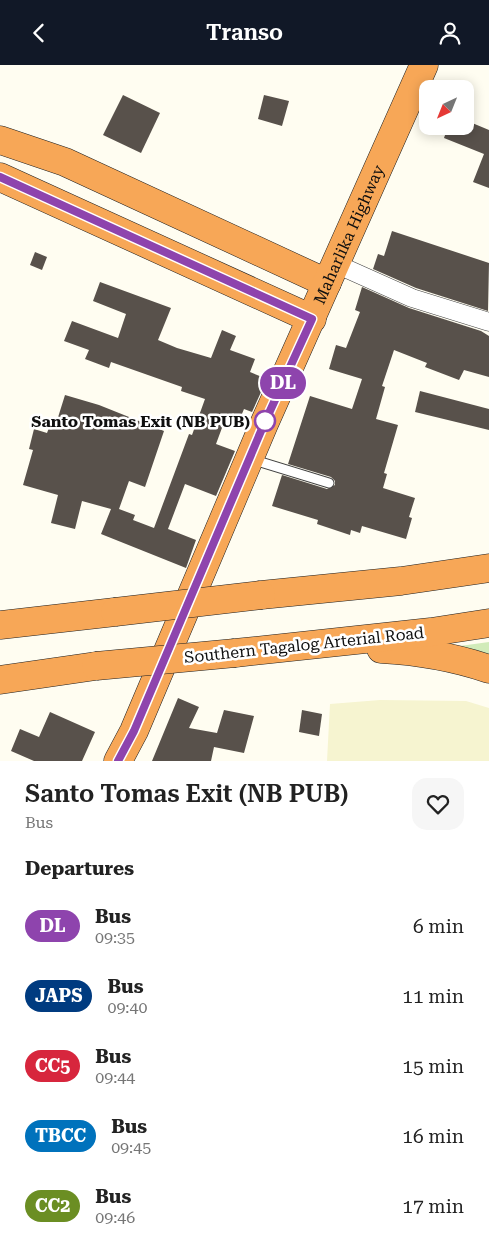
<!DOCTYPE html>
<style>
:root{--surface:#fff;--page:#f6f6f6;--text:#222;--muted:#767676;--accent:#111827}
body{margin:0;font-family:"Roboto Serif",serif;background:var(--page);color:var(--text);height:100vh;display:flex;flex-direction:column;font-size:19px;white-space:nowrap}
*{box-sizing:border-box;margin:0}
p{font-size:16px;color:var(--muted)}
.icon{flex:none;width:28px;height:28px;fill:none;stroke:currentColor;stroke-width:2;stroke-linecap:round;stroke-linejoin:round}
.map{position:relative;height:696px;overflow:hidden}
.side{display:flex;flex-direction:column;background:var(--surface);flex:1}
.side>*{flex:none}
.badge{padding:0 10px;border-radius:16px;font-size:18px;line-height:32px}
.needle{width:32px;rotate:223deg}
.fabs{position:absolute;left:419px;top:15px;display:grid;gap:10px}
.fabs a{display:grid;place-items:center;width:55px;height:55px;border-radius:10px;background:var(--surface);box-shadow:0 2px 12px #0003;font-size:25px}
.map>.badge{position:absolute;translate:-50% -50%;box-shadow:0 0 0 2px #fff}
h2{padding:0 25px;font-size:19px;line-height:45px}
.round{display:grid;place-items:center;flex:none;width:52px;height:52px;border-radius:15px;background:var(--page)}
.headline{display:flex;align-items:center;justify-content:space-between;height:85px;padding:0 25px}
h1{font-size:24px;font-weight:600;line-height:38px}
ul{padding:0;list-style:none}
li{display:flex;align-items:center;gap:15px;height:70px;padding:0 25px}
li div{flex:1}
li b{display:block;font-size:19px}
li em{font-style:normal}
li .badge{min-width:55px;font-weight:700;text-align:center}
header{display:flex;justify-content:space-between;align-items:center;height:65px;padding:0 25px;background:var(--accent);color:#fff;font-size:22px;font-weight:600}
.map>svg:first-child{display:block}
</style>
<header><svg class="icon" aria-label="back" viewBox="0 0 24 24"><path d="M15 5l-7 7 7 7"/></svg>Transo<svg class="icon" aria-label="person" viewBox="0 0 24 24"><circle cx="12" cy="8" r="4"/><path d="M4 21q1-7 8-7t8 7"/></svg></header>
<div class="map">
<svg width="489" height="696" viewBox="0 0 489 696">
<rect width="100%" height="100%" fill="#fffdf1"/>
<polygon fill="#f6f4d0" points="380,635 466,636 489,643 489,696 327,696 330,639"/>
<polygon fill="#d1ebb9" points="489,577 489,598 445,583"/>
<g fill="#58514b">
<polygon points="123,30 160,48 141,88 103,70"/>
<polygon points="264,30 289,36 282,61 258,54"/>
<polygon points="465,55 489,65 489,123 473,117 484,89 444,73 448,61 465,61"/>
<polygon points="392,166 489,198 488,246 416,223 373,204 378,189 384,191"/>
<polygon points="35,187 47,192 42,205 30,200"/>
<polygon points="100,217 171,243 158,275 177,283 211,293 222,265 236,271 230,285 255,294 250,307 267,314 252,347 244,344 239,356 226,352 216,379 235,386 216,431 185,419 168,464 196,475 186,503 101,469 111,444 82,436 75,464 51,458 58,430 23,420 33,385 29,384 34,364 47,368 50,360 55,362 65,330 99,340 164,366 145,422 129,416 119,444 135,450 133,455 154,463 189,369 192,370 205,334 181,326 182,322 111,297 109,303 85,294 89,285 64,276 72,256 118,273 126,249 93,236"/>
<polygon points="362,222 409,243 481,266 489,271 489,312 464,305 459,315 425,302 427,298 394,285 382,321 385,322 376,354 398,360 384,408 387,409 383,423 415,433 409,452 412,453 406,474 362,461 360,468 351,465 350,470 317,459 318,455 272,441 282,410 327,424 335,420 335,416 331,412 288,399 310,331 352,344 362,314 329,304 336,280 346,283 360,247 355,245"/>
<polygon points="420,326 489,344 489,365 415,347"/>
<polygon points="178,633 199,642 189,663 217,668 224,645 254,651 244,688 214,682 211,696 152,696"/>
<polygon points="302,645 322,649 319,671 299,667"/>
<polygon points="50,647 95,667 82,696 34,696 11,686 20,664 39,672"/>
</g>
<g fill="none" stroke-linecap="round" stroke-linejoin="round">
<g stroke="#424242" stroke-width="11">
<polyline id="lane" points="251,394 329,418"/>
</g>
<g stroke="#424242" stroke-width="19">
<polyline id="street" points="336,199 412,233 489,257"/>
</g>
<g stroke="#202020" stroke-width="29">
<g id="highway">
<polyline points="0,75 65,97 327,218"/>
<polyline points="0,112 312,254"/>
<polyline points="261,530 401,516 489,503"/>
<polyline points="0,560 115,547"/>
<path d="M381 584C418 586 454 592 489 604"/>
<polyline points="235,588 431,567 489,558"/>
<polyline points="0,615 96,601"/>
<path id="s1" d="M118 696 134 666 264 359 424 0"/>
</g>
</g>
<use href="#lane" stroke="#fff" stroke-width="9"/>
<use href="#street" stroke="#fff" stroke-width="18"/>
<use href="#highway" stroke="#f7a757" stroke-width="28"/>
<g stroke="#202020" stroke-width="29" stroke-linecap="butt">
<g id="highway-bridge">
<polyline points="115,547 261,530"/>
<polyline points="96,601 235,588"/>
</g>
</g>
<use href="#highway-bridge" stroke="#f7a757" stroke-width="28"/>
</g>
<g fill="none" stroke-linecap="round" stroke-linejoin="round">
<g stroke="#fff" stroke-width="11">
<polyline id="line" points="0,112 312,254 264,359 134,666 118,696"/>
</g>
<use href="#line" stroke="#8e44ad" stroke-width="8"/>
</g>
<circle fill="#fff" stroke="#8e44ad" stroke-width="2.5" cx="265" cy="356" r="10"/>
<g text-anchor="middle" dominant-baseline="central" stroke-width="5" stroke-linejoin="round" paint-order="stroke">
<g font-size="16" fill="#0f0f0f" stroke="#fff">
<text stroke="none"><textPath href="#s1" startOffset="575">Maharlika Highway</textPath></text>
<text transform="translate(304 580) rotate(-6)">Southern Tagalog Arterial Road</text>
</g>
<g font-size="16" font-weight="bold" fill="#0f0f0f" stroke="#fff" text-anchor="end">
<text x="250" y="356">Santo Tomas Exit (NB PUB)</text>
</g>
</g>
</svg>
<div class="fabs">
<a><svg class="needle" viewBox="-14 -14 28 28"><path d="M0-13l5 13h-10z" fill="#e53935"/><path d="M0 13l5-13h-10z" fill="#767676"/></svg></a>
</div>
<b class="badge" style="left:283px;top:318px;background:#8e44ad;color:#fff">DL</b>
</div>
<section class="side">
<div class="headline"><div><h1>Santo Tomas Exit (NB PUB)</h1><p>Bus</p></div><a class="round"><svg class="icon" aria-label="heart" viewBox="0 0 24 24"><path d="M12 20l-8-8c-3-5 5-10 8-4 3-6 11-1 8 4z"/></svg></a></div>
<h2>Departures</h2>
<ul>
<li><span class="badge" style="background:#8e44ad;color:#fff">DL</span><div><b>Bus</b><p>09:35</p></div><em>6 min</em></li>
<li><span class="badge" style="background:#003b80;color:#fff">JAPS</span><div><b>Bus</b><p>09:40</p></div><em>11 min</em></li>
<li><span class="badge" style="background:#d7263d;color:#fff">CC5</span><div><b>Bus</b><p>09:44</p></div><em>15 min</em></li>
<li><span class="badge" style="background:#0072bc;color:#fff">TBCC</span><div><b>Bus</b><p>09:45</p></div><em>16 min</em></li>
<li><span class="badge" style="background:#6b8e23;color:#fff">CC2</span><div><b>Bus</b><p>09:46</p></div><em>17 min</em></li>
</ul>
</section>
